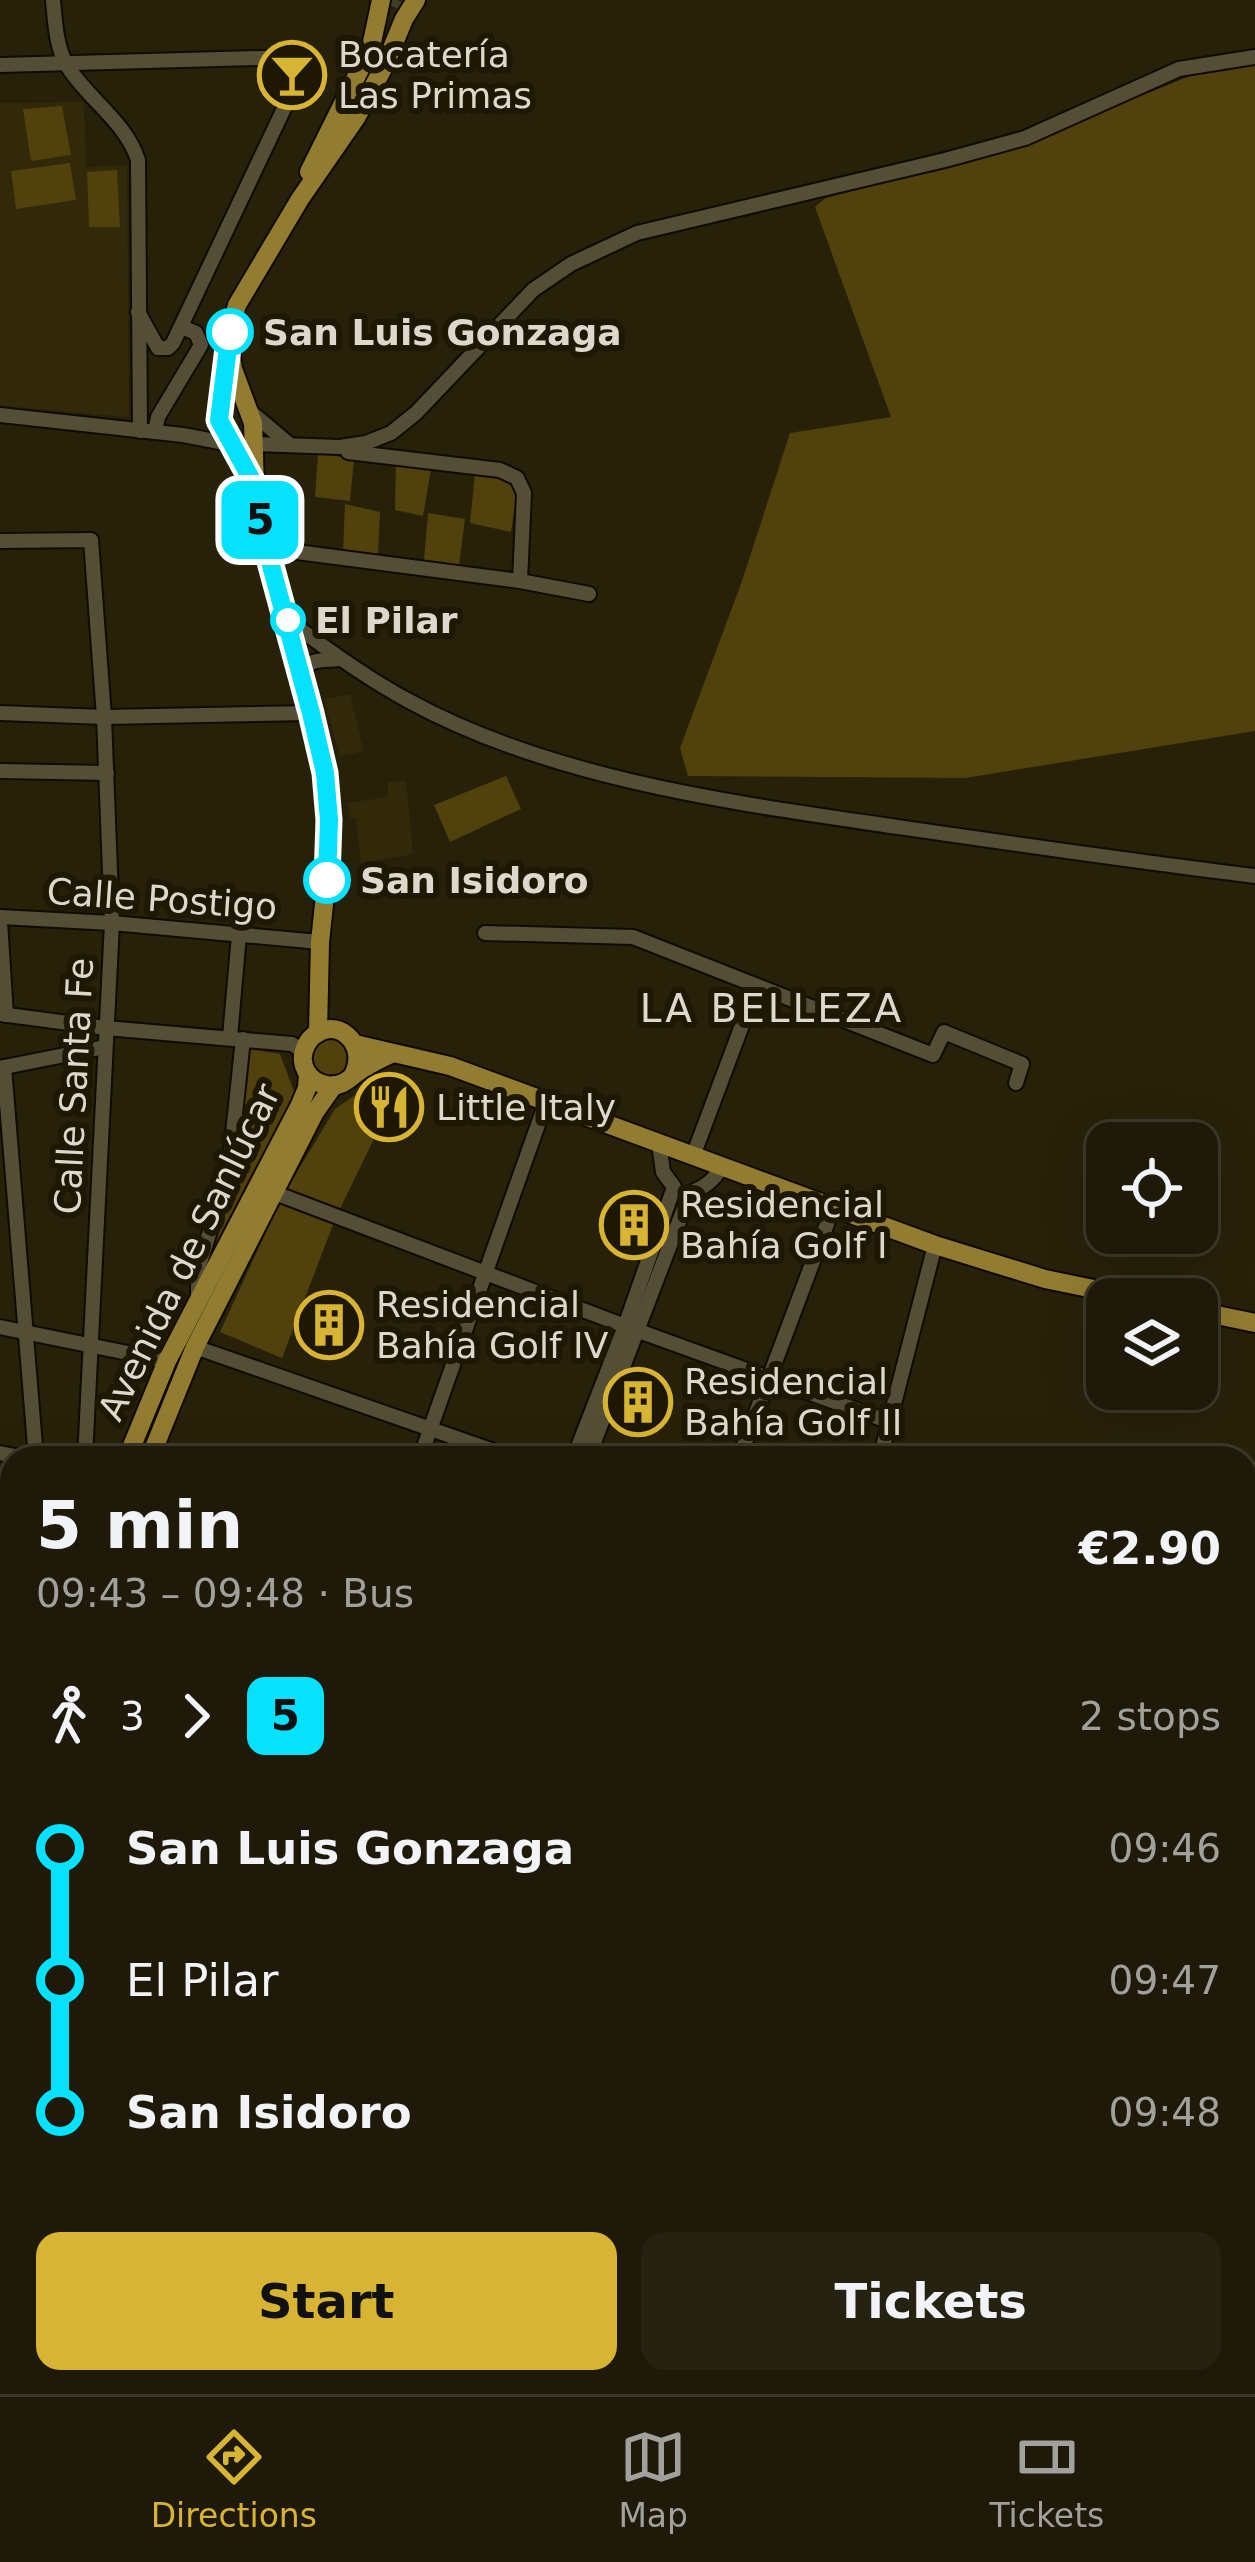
<!DOCTYPE html>
<meta charset="utf-8">
<style>
:root{--surface:#1e1908;--page:#262212;--text:#f1f3f6;--muted:#a1a09c;--line:#3c3829;--accent:#d8b434}
body{margin:0;font-family:"DejaVu Sans",sans-serif;background:var(--page);color:var(--text);height:100vh;display:flex;flex-direction:column;font-size:45px;white-space:nowrap}
*{box-sizing:border-box;margin:0}
p{font-size:39px;color:var(--muted)}
.icon{flex:none;width:66px;height:66px;fill:none;stroke:currentColor;stroke-width:2;stroke-linecap:round;stroke-linejoin:round}
.map{position:relative;flex:1;overflow:hidden}
.drawer{position:absolute;left:0px;top:1446px;width:1257px;height:948px;display:flex;flex-direction:column;background:var(--surface);border-radius:36px 36px 0 0;box-shadow:0 12px 48px #0002,0 0 0 3px var(--line)}
.drawer>*{flex:none}
.badge{padding:0 24px;border-radius:18px;font-size:42px;line-height:78px}
.controls{position:absolute;left:1086px;top:1122px;display:grid;gap:24px}
.controls a{display:grid;place-items:center;width:132px;height:132px;border-radius:24px;background:var(--surface);box-shadow:0 12px 48px #0002,0 0 0 3px var(--line);font-size:60px}
.map>.badge{position:absolute;translate:-50% -50%;box-shadow:0 0 0 6px #fff}
.legs{display:flex;align-items:center;gap:18px;height:132px;padding:0 36px;font-size:39px}
.legs p{margin-inline-start:auto}
.head{display:flex;align-items:center;justify-content:space-between;height:204px;padding:0 36px}
h1{font-size:66px;font-weight:700;line-height:90px}
.button{display:flex;gap:24px;margin-top:auto;padding:24px 36px}
.button a{flex:1;height:138px;border-radius:24px;background:var(--accent);color:#111;font-size:48px;font-weight:700;line-height:138px;text-align:center}
.button a+a{background:var(--page);color:var(--text)}
ul{padding:0 36px;list-style:none}
li{display:flex;align-items:center;gap:42px;height:132px;font-size:45px}
li i{display:grid;place-items:center;width:18px;height:100%;margin:0 15px;background:currentColor}
li i::after{content:'';width:30px;height:30px;margin:-15px;border:9px solid;border-radius:50%;background:var(--surface)}
li p{margin-inline-start:auto}
li:first-child i{background:linear-gradient(#0000 50%,currentColor 0)}
li:last-child i{background:linear-gradient(currentColor 50%,#0000 0)}
.menu{display:flex;justify-content:space-around;align-items:center;height:168px;border-top:3px solid var(--line);background:var(--surface);font-size:33px;color:var(--muted)}
.menu a{display:grid;justify-items:center;gap:6px}
.menu .on{color:var(--accent)}
.map>svg:first-child{display:block}
</style>
<div class="map">
<svg width="1255" height="2394" viewBox="0 0 1255 2394">
<rect width="100%" height="100%" fill="#28210a"/>
<g fill="#32290a">
<polygon points="84,102 86,167 127,165 129,417 0,406 0,103"/>
<polygon points="350,694 364,751 340,757 324,699"/>
<polygon points="406,781 413,854 361,864 356,818 351,819 347,803 388,797 388,782"/>
<polygon points="1255,2347 1255,2394 1189,2394 1184,2382 1245,2382 1245,2350"/>
</g>
<g fill="#50410d">
<polygon points="1255,64 1255,731 965,778 688,776 680,748 742,581 790,433 891,417 815,207 826,198 1007,150 1195,74"/>
<polygon points="62,106 71,155 31,161 23,109"/>
<polygon points="70,163 76,200 16,209 11,171"/>
<polygon points="117,170 120,227 89,227 87,172"/>
<polygon points="318,453 354,459 350,501 315,497"/>
<polygon points="396,460 431,469 423,516 395,510"/>
<polygon points="475,473 508,481 517,493 511,532 470,523"/>
<polygon points="345,504 380,512 378,554 343,551"/>
<polygon points="428,513 465,519 459,565 424,560"/>
<polygon points="506,776 521,809 450,842 434,805"/>
<circle cx="330" cy="1058" r="19"/>
<polygon points="250,1049 280,1054 295,1094 205,1276 235,1173"/>
<polygon points="405,1075 336,1217 282,1358 220,1332 282,1197 335,1109 375,1081"/>
</g>
<g fill="none" stroke-linecap="round" stroke-linejoin="round">
<polyline stroke="#433c27" stroke-width="18" stroke-dasharray="18 9" stroke-linecap="butt" points="394,7 397,0"/>
<g stroke="#110a00" stroke-width="18">
<g id="minor">
<path d="M53 0C55 21 56 49 68 67 89 100 125 121 138 160L140 431"/>
<polyline points="0,65 297,57 307,60 173,343 168,348 158,348 138,312"/>
<polyline points="251,412 289,444"/>
<polyline points="0,415 183,435 230,444"/>
<polyline points="155,432 158,417 201,345 196,333 182,327"/>
<polyline points="253,444 340,447 366,443 391,433 416,413 533,290 571,264 637,233 945,160 1025,138 1179,69 1255,57"/>
<polyline points="348,452 500,470 517,478 524,493 520,581"/>
<polyline points="0,541 91,540 104,717 112,923 85,1458"/>
<polyline points="266,548 520,581 589,594"/>
<path d="M288 620C326 649 366 678 409 701 550 778 727 802 884 825 1008 843 1131 861 1255 876"/>
<path d="M303 679C306 656 321 661 339 659"/>
<polyline points="0,713 104,717 311,713"/>
<polyline points="0,771 107,773"/>
<polyline points="0,917 112,923 320,942"/>
<polyline points="0,922 6,1015"/>
<polyline points="485,933 633,937 933,1055 944,1032 1022,1064 1016,1083"/>
<polyline points="0,1014 106,1028 292,1044 304,1052"/>
<polyline points="230,1037 239,935"/>
<polyline points="4,1067 36,1458"/>
<polyline points="0,1068 105,1047"/>
<polyline points="693,1156 756,988"/>
<polyline points="275,1193 625,1326 890,1422"/>
<polyline points="198,1298 198,1269 229,1171 243,1039"/>
<polyline points="0,1327 167,1361"/>
<polyline points="195,1347 514,1458"/>
<polyline points="0,1453 25,1458"/>
<polyline points="574,1457 625,1326 674,1187 663,1172 659,1143"/>
<polyline points="420,1458 546,1102"/>
<path d="M588 1458 690 1193C705 1187 713 1181 722 1167"/>
<polyline points="739,1458 833,1208"/>
<polyline points="880,1458 935,1245"/>
<polyline points="0,1646 12,1647"/>
<polyline points="0,1672 3,1676 0,1689"/>
<polyline points="0,1880 12,1842"/>
<polyline points="1245,1886 1255,1881"/>
<polyline points="1245,2004 1255,2024"/>
<polyline points="0,2006 12,1976"/>
<polyline points="0,2013 12,2016"/>
<polyline points="1245,2118 1255,2114"/>
<polyline points="0,2133 12,2133"/>
<polyline points="1245,2169 1255,2165"/>
<polyline points="0,2199 12,2200"/>
<polyline points="1245,2251 1255,2280"/>
<polyline points="0,2269 12,2269"/>
<polyline points="0,2327 12,2327"/>
<polyline points="0,2374 12,2374"/>
<polyline points="861,2382 886,2394"/>
<polyline points="900,2382 925,2394"/>
<polyline points="989,2382 1006,2394"/>
<polyline points="1121,2389 1138,2382"/>
<polyline points="194,2394 197,2382"/>
<polyline points="263,2394 265,2382"/>
<polyline points="327,2394 329,2382"/>
<polyline points="1021,2394 1029,2382"/>
<polyline points="1072,2394 1079,2382"/>
</g>
</g>
<g stroke="#110a00" stroke-width="22">
<g id="major">
<polyline points="309,172 371,47 381,0"/>
<polyline points="229,344 233,369 253,423 255,486 263,536 288,620 324,773 329,857 320,942 318,1033"/>
<polyline points="252,481 223,433 219,420 230,331 237,305 300,199 356,118 385,65 404,19 416,0"/>
<polyline points="355,1044 450,1066 935,1245 1045,1279 1142,1299"/>
<path d="M353 1075C370 1043 334 1013 310 1039 304 1047 301 1057 304 1066 309 1082 328 1090 343 1083 351 1079 357 1071 366 1067 374 1062 383 1058 391 1054"/>
<polyline points="1197,1311 1255,1323"/>
<polyline points="127,1458 167,1361 300,1105 307,1088 308,1075"/>
<polyline points="150,1458 195,1347 315,1112 334,1085"/>
<polyline points="0,1726 12,1720"/>
<polyline points="0,1770 12,1776"/>
</g>
</g>
<use href="#minor" stroke="#554e36" stroke-width="14"/>
<use href="#major" stroke="#927c31" stroke-width="18"/>
</g>
<g fill="none" stroke-linecap="round" stroke-linejoin="round">
<g stroke="#fff" stroke-width="27">
<polyline id="line-1" points="230,332 219,420 255,486 263,536 311,713 325,773 329,820 327,880"/>
</g>
<use href="#line-1" stroke="#06e1fe" stroke-width="18"/>
</g>
<defs>
<g id="bar-ring" transform="scale(3.45)"><circle r="9.5" fill="#1e1803" stroke="#d8b434" stroke-width="1.5"/><path d="M-6-5H6L.8 .8V4.5H3.5V6h-7V4.5H-.8V.8Z" fill="#d8b434"/></g>
<g id="restaurant-ring" transform="scale(3.45)"><circle r="9.5" fill="#1e1803" stroke="#d8b434" stroke-width="1.5"/><path d="M-5-6h1v4h1v-4h1v4h1v-4h1v5L-1.5 .5V6h-2V.5L-5-1ZM5-6V6H3V1.5H1.5Q1.5-4 5-6Z" fill="#d8b434"/></g>
<g id="building-ring" transform="scale(3.45)"><circle r="9.5" fill="#1e1803" stroke="#d8b434" stroke-width="1.5"/><path d="M-4-6H4V6H1V3H-1V6H-4ZM-2.5-4.3h1.7v1.8h-1.7ZM.8-4.3h1.7v1.8H.8ZM-2.5-1h1.7V.8h-1.7ZM.8-1h1.7V.8H.8Z" fill="#d8b434"/></g>
</defs>
<g fill-rule="evenodd">
<use href="#bar-ring" x="292" y="75"/>
<use href="#restaurant-ring" x="389" y="1107"/>
<use href="#building-ring" x="634" y="1225"/>
<use href="#building-ring" x="329" y="1325"/>
<use href="#building-ring" x="638" y="1402"/>
</g>
<g fill="#fff" stroke="#06e1fe" stroke-width="6">
<circle cx="230" cy="332" r="21"/>
<circle cx="288" cy="620" r="15"/>
<circle cx="327" cy="880" r="21"/>
</g>
<g text-anchor="middle" dominant-baseline="central" stroke-width="12" stroke-linejoin="round" paint-order="stroke">
<g font-size="36" fill="#ddd8cb" stroke="#1e1803" text-anchor="start">
<text x="338" y="54">Bocatería<tspan x="338" dy="41">Las Primas</tspan></text>
<text x="436" y="1107">Little Italy</text>
<text x="680" y="1204">Residencial<tspan x="680" dy="41">Bahía Golf I</tspan></text>
<text x="376" y="1304">Residencial<tspan x="376" dy="41">Bahía Golf IV</tspan></text>
<text x="684" y="1381">Residencial<tspan x="684" dy="41">Bahía Golf II</tspan></text>
</g>
<g font-size="36" font-weight="bold" fill="#ddd8cb" stroke="#1e1803" text-anchor="start">
<text x="263" y="332">San Luis Gonzaga</text>
<text x="315" y="620">El Pilar</text>
<text x="360" y="880">San Isidoro</text>
</g>
<g font-size="36" fill="#ddd8cb" stroke="#1e1803">
<text transform="translate(162 899) rotate(4)">Calle Postigo</text>
<text transform="translate(74 1086) rotate(-87)">Calle Santa Fe</text>
<text transform="translate(189 1252) rotate(-64)">Avenida de Sanlúcar</text>
</g>
<g font-size="39" letter-spacing="3" fill="#ddd8cb" stroke="#1e1803">
<text x="772" y="1008">LA BELLEZA</text>
</g>
</g>
</svg>
<div class="controls">
<a><svg class="icon" aria-label="locate" viewBox="0 0 24 24"><circle cx="12" cy="12" r="6"/><path d="M12 2v4M12 18v4M2 12h4M18 12h4"/></svg></a>
<a><svg class="icon" aria-label="layers" viewBox="0 0 24 24"><path d="M12 4l9 5-9 5-9-5zM3 14l9 5 9-5"/></svg></a>
</div>
<b class="badge" style="left:260px;top:520px;background:#06e1fe;color:#111">5</b>
<section class="drawer">
<div class="head"><div><h1>5 min</h1><p>09:43 – 09:48 · Bus</p></div><b>€2.90</b></div>
<div class="legs"><svg class="icon" aria-label="walk" viewBox="0 0 24 24"><circle cx="13" cy="4" r="2"/><path d="M13 8l-2 6 4 7M11 14l-3 7M7 12l3-4h3l4 4"/></svg>3<svg class="icon" aria-label="forward" viewBox="0 0 24 24"><path d="M9 5l7 7-7 7"/></svg><b class="badge" style="background:#06e1fe;color:#111">5</b><p>2 stops</p></div>
<ul>
<li><i style="color:#06e1fe"></i><b>San Luis Gonzaga</b><p>09:46</p></li>
<li><i style="color:#06e1fe"></i><span>El Pilar</span><p>09:47</p></li>
<li><i style="color:#06e1fe"></i><b>San Isidoro</b><p>09:48</p></li>
</ul>
<div class="button"><a>Start</a><a>Tickets</a></div>
</section>
</div>
<nav class="menu">
<a class="on"><svg class="icon" aria-label="directions" viewBox="0 0 24 24"><path d="M12 3l9 9-9 9-9-9zM9 14v-3h6M13 9l2 2-2 2"/></svg>Directions</a>
<a><svg class="icon" aria-label="map" viewBox="0 0 24 24"><path d="M3 6l6-2 6 2 6-2v14l-6 2-6-2-6 2zM9 4v14M15 6v14"/></svg>Map</a>
<a><svg class="icon" aria-label="tickets" viewBox="0 0 24 24"><path d="M3 7h18v10H3zM15 7v10"/></svg>Tickets</a>
</nav>
